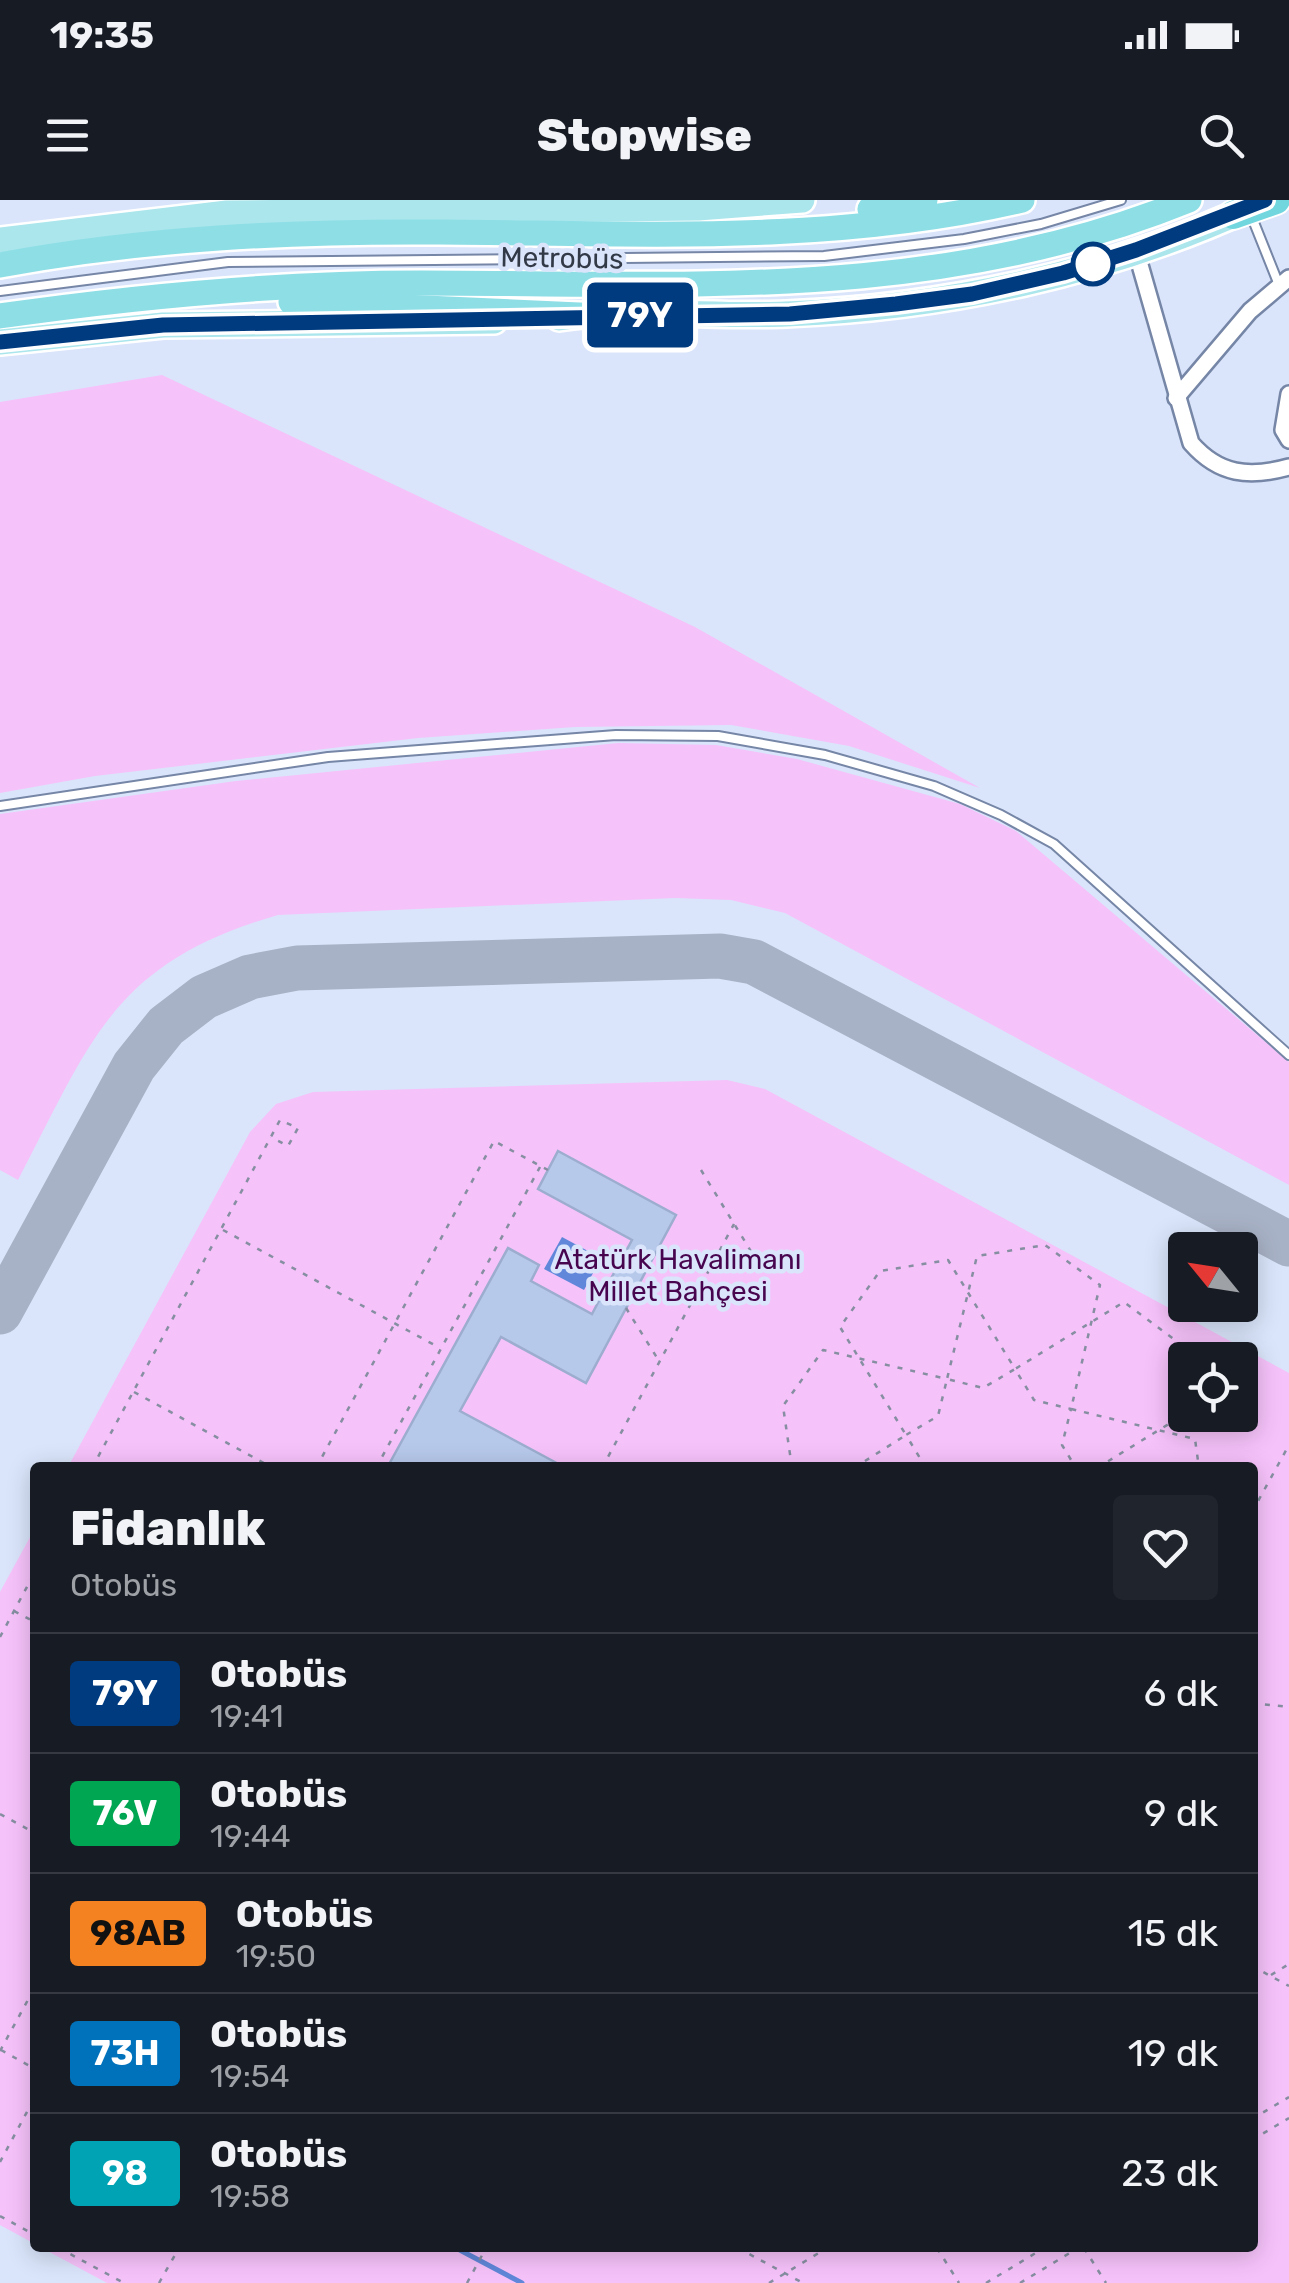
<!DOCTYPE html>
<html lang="tr">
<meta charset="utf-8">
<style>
:root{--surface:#171b24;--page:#20242c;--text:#f1f3f6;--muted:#9ea1a6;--line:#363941}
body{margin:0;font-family:Rubik,sans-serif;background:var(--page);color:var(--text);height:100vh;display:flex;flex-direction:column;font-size:38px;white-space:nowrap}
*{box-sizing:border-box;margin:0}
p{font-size:32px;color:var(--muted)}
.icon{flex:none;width:55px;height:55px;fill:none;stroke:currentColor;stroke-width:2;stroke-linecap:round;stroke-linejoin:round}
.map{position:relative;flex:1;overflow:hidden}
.details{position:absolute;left:30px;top:1262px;width:1228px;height:790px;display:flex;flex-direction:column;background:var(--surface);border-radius:10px;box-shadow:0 5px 25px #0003}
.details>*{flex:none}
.badge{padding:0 20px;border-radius:8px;font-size:35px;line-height:65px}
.needle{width:65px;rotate:300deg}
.fabs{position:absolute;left:1168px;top:1032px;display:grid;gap:20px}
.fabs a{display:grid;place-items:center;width:90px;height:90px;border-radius:10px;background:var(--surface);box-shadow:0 5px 25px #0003;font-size:50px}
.map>.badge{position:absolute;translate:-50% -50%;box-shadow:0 0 0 5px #fff}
.round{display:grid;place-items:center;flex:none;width:105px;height:105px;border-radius:10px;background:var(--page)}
.headline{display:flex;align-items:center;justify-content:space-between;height:170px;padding:0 40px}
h1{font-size:48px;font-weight:800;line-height:75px}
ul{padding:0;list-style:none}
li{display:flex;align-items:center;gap:30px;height:120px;padding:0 40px;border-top:2px solid var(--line)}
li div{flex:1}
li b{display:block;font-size:38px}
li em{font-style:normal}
li .badge{min-width:110px;font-weight:700;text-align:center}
.status{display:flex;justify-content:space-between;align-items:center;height:70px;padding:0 50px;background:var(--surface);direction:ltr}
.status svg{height:28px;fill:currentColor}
header{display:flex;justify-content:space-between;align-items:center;height:130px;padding:0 40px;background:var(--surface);font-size:45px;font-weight:800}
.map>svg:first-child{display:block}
</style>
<div class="status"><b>19:35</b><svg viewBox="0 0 49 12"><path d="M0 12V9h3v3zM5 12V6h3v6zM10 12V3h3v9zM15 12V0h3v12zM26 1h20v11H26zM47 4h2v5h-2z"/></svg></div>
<header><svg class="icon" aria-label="menu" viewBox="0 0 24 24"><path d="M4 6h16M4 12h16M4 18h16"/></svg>Stopwise<svg class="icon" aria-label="search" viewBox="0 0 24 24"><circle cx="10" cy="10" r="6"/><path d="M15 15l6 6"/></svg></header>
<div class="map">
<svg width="1289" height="2083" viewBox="0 0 1289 2083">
<rect width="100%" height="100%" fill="#dae5fb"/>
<g fill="#f6c2fa" fill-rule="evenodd">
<polygon points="162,175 695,427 980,588 849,546 731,525 575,527 418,538 95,576 0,593 0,202"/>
<path d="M618 543 716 545 797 559 960 604 1016 631 1289 862V985L785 713 731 700 675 698 278 715C113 763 92 839 18 980L0 970V614L236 581Z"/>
<path d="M727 880 765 889 1289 1173V2083H107L42 2048H1252V1268L68 1267 250 932 276 904 313 892ZM1185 1160H1240V1215H1185Z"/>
<polygon points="35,1328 35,2044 0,2025 0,1392"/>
</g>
<polygon fill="#6087d9" points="562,1037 601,1058 584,1090 544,1069"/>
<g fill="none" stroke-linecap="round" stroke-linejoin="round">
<polyline stroke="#6087d9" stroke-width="5" points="456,2048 522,2083"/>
<polyline stroke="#a8b2c6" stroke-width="45" points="0,1112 134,866 166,826 204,797 250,777 297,768 720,756 754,762 1289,1044"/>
</g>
<polygon fill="#b7c9eb" stroke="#9cadcf" stroke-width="2.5" points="558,951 676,1015 586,1183 501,1137 460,1211 566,1268 387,1268 508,1048 539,1065 531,1081 592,1114 602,1095 632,1040 538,989"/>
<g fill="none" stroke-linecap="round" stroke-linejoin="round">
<g stroke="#7686a6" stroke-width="12">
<g id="service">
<polyline points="1253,20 1279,85"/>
<polyline points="0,91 228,62 824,56 964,39 1041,24 1121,0"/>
<polyline points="0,606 328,557 616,535 718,536 825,555 934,586 1001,615 1054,644 1289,855"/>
</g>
</g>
<g stroke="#7686a6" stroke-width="20">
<g id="minor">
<path d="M1136 51 1191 243C1219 275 1249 278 1289 267"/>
<polyline points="1289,194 1283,230 1289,240"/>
<polyline points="1176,198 1250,111 1289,78"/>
</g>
</g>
<g stroke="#fff" stroke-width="30">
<g id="primary">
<polyline points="0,40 227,13 698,8 802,0"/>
<path d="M559 118C633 107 711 117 786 114 943 108 1105 74 1249 8"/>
<polyline points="0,142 163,125 494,121"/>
</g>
</g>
<g stroke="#fff" stroke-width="30">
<g id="trunk">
<polyline points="870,9 925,0"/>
<path d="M0 65C145 38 292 31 439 32 634 33 831 45 1022 0"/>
<polyline points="291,102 579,115"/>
<path d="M0 116C140 96 279 83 421 83 685 83 939 102 1189 0"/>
</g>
</g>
<g stroke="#fff" stroke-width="32">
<polyline id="motorway" points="1233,15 1276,0"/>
</g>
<g stroke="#868fa1" stroke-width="2.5" stroke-dasharray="5 8" stroke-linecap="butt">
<polyline points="701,970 752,1053"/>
<polyline points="223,1030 440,1148"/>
<polyline points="626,1108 659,1161"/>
<polyline points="134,1192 273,1268"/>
<polyline points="92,1268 280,920 298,928 288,946 271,937"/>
<polyline points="316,1268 494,941 548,970"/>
<polyline points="376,1268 540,967"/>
<polyline points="602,1268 734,1024"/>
<polyline points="792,1268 783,1206 823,1150 947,1179 977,1056 1045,1045 1100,1085 1071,1209 1195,1239 1199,1268"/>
<polyline points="854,1268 906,1235 840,1127 880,1071 948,1060 1015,1169 1124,1102 1179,1143 1185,1179"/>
<polyline points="926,1268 906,1235 938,1216 947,1179 983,1188 1015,1169 1034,1200 1071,1209 1062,1245 1076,1268"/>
<polyline points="1097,1268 1185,1214"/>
<polyline points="1252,1312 1289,1245"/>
<polyline points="14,1411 35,1422"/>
<polyline points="0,1437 35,1372"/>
<polyline points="1252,1503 1289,1507"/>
<polyline points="0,1614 35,1633"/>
<polyline points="1252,1766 1289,1786"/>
<polyline points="1271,1775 1289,1764"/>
<polyline points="1,1850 35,1869"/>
<polyline points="0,1851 35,1787"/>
<polyline points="1252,1919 1289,1897"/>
<polyline points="1252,1940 1289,1918"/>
<polyline points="0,1962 35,1897"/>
<polyline points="0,2016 35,2035"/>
<polyline points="59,2048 124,2083"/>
<polyline points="738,2048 803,2083"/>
<polyline points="937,2048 959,2083"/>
<polyline points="1084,2048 1106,2083"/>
<polyline points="159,2083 179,2048"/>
<polyline points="467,2083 486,2048"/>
<polyline points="769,2083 827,2048"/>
<polyline points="986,2083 1044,2048"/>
<polyline points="1020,2083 1078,2048"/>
</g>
<use href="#service" stroke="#fff" stroke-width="8"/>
<use href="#minor" stroke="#fff" stroke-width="15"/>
<use href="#primary" stroke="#aae6ec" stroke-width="25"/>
<use href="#trunk" stroke="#8edee6" stroke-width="25"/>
<use href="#motorway" stroke="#72d6df" stroke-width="28"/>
</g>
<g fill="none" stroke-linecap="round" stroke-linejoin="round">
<g stroke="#fff" stroke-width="22">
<polyline id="line" points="0,142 163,125 790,114 896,104 972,94 1063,73 1136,50 1265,0"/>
</g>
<use href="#line" stroke="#003b80" stroke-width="15"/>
</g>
<circle fill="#fff" stroke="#003b80" stroke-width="5" cx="1093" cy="64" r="20"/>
<g text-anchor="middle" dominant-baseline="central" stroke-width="9" stroke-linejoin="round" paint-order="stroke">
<g font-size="28" fill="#323947" stroke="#dae5fb">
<text transform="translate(562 58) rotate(1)">Metrobüs</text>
</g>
<g font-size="28" fill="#48054f" stroke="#dae5fb">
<text x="678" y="1059">Atatürk Havalimanı<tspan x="678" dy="32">Millet Bahçesi</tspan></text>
</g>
</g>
</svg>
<div class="fabs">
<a><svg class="needle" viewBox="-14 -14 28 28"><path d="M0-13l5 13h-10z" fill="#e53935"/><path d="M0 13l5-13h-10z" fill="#9ea1a6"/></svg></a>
<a><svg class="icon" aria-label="locate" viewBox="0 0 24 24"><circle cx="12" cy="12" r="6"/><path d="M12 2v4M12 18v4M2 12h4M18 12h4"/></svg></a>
</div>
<b class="badge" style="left:640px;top:115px;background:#003b80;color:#fff">79Y</b>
<section class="details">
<div class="headline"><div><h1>Fidanlık</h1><p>Otobüs</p></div><a class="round"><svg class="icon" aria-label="heart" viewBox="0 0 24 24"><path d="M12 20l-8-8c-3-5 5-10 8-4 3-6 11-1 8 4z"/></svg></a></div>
<ul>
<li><span class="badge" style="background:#003b80;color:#fff">79Y</span><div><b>Otobüs</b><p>19:41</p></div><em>6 dk</em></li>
<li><span class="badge" style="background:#00a651;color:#fff">76V</span><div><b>Otobüs</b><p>19:44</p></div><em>9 dk</em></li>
<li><span class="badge" style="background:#f58220;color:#111">98AB</span><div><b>Otobüs</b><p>19:50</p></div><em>15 dk</em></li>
<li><span class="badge" style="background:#0072bc;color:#fff">73H</span><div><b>Otobüs</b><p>19:54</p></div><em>19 dk</em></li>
<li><span class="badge" style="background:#00a3b4;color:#fff">98</span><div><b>Otobüs</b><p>19:58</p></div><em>23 dk</em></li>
</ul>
</section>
</div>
